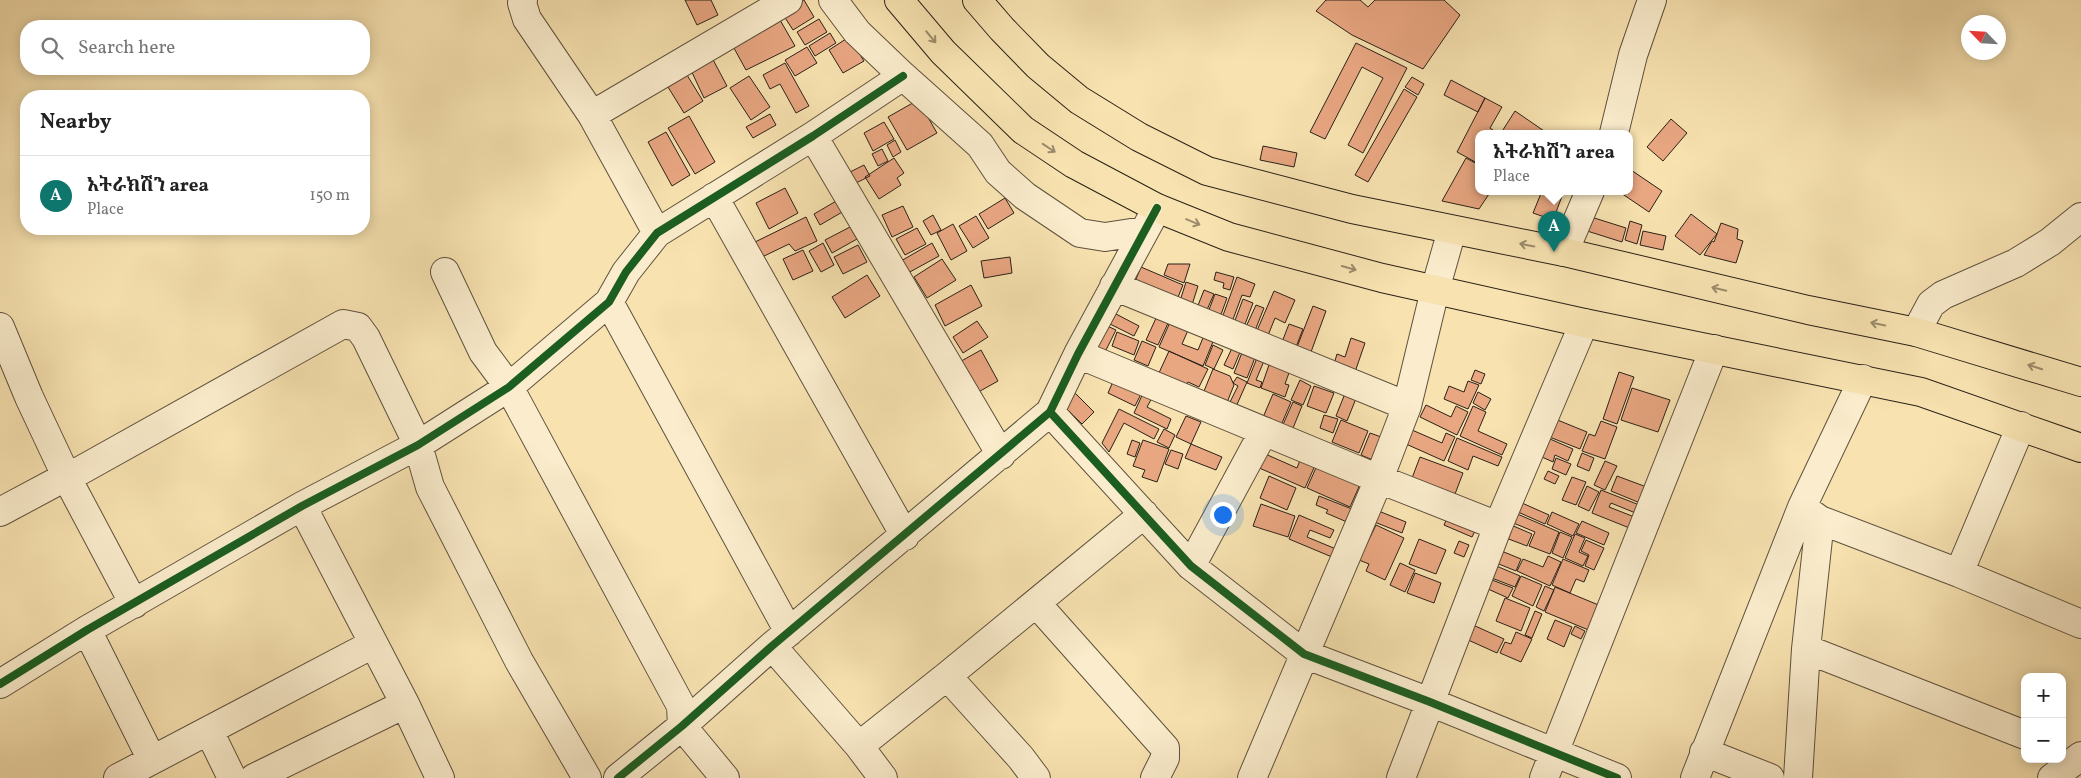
<!DOCTYPE html>
<meta charset="utf-8">
<style>
body{margin:0;font-family:Vollkorn,"Noto Serif Ethiopic",serif;background:#f6f6f6;color:#222}
.controls{position:absolute;right:15px;bottom:15px;display:grid;overflow:hidden;border-radius:10px;box-shadow:0 2px 12px #0003}
.controls button{width:45px;height:45px;display:grid;place-items:center;padding:0;border:0;border-bottom:1px solid #e0e0e0;background:#fff;color:#222;font:25px sans-serif}
.compass{position:absolute;left:1961px;top:15px;width:45px;height:45px;border-radius:50%;background:#fff;box-shadow:0 2px 12px #0003;rotate:295deg}
.you{position:absolute;left:1222px;top:514px;width:18px;height:18px;margin:-12px;border:4px solid #fff;border-radius:50%;background:#1a73e8;box-shadow:0 0 0 8px #1a73e833}
.badge{display:grid;place-items:center;width:32px;height:32px;border-radius:50%;background:#0f766e;color:#fff;font-size:16px;font-weight:700}
.pin{position:absolute;translate:-50% -41px;filter:drop-shadow(0 1px 2px #0008)}
.pin::after{content:'';position:absolute;top:26px;width:18px;height:15px;background:inherit;clip-path:polygon(0 0,100% 0,50% 100%)}
.popup{position:absolute;left:1475px;top:130px;width:158px;height:65px;box-sizing:border-box;display:grid;place-content:center;border-radius:10px;background:#fff;filter:drop-shadow(0 1px 4px #0005);font-size:16px;white-space:nowrap;color:#767676}
.popup b{font-size:19px;color:#222}
.popup::after{content:'';position:absolute;left:50%;top:100%;margin-left:-10px;border:10px solid transparent;border-top-color:#fff}
.list{margin:0;padding:0;list-style:none}
h2{display:flex;justify-content:space-between;align-items:center;height:65px;margin:0;padding:0 20px;font-size:21px}
h2 small{font-size:16px;font-weight:400;color:#767676}
.list li{display:grid;grid-template-columns:32px 1fr auto;gap:15px;align-items:center;box-sizing:border-box;height:80px;padding:0 20px;border-top:1px solid #e0e0e0}
.list b{display:block;font-size:19px;white-space:nowrap}
.list p{margin:0;font-size:16px;white-space:nowrap;color:#767676}
.list em{font-size:16px;font-style:normal;color:#767676}
.icon{flex:none;width:28px;height:28px;fill:none;stroke:currentColor;stroke-width:2;stroke-linecap:round;stroke-linejoin:round}
.map{position:relative;flex:none;width:2081px;height:778px;overflow:hidden}
.search{position:absolute;background:#fff;box-shadow:0 2px 12px #0003;left:20px;top:20px;width:350px;height:55px;display:flex;align-items:center;gap:12px;box-sizing:border-box;padding:0 18px;border-radius:20px;color:#767676;font-size:19px}
.panel{position:absolute;background:#fff;box-shadow:0 2px 12px #0003;left:20px;top:90px;width:350px;height:145px;border-radius:20px}
.map>svg:first-child{display:block}
.building{fill:#e8a681;stroke:#2b2118}
.lines{fill:none;stroke-linecap:round;stroke-linejoin:round}
.minor-casing{stroke:#5e513e;stroke-width:30}
.major-casing{stroke:#2b2118;stroke-width:30}
.minor{stroke:#faeccc;stroke-width:28}
.major{stroke:#f7e2b0;stroke-width:28}
.cycleway-casing{stroke:#faeccc;stroke-width:11}
.cycleway{stroke:#1b5e20;stroke-width:8}
.oneway{stroke:#9b8b6c}
</style>
<div class="map">
<svg width="2081" height="778" viewBox="0 0 2081 778">
<rect width="100%" height="100%" fill="#f7e2b0"/>
<filter id="stains"><feTurbulence type="fractalNoise" baseFrequency=".004" numOctaves="4"/><feColorMatrix values="0 0 0 0 .2 0 0 0 0 .09 0 0 0 0 .02 0 0 0 .5 -.17"/></filter>
<radialGradient id="worn" r=".72"><stop offset=".6" stop-color="#630" stop-opacity="0"/><stop offset="1" stop-color="#630" stop-opacity=".3"/></radialGradient>
<!-- building -->
<path class="building" d="M685,0H711L718,15L697,25Z
M792,0H804L814,17L793,30L780,10Z
M1326,0H1360L1368,7L1375,0H1444L1460,15L1423,69L1352,35L1316,11Z
M776,13L795,46L746,70L729,39Z
M819,19L827,32L805,45L797,32Z
M830,33L836,43L815,56L809,46Z
M849,37L864,61L843,73L829,50Z
M1356,43L1407,68L1363,153L1348,145L1383,78L1362,67L1325,139L1310,132Z
M807,47L817,63L795,76L785,60Z
M710,54L727,86L704,98L689,66Z
M785,63L809,106L796,113L780,84L770,89L763,75Z
M687,75L703,101L684,113L668,87Z
M749,76L770,107L751,120L730,88Z
M1412,77L1424,84L1418,95L1405,87Z
M1451,80L1485,98L1478,112L1444,95Z
M1404,89L1417,97L1368,182L1355,175Z
M1485,98L1502,107L1490,128L1497,133H1479V164L1457,152Z
M918,100L937,133L907,150L888,117Z
M1515,111L1547,133H1501Z
M770,114L776,125L753,138L746,127Z
M689,116L715,162L695,174L668,128Z
M1671,119L1687,133L1663,161L1647,147Z
M884,122L894,139L873,151L864,133Z
M666,132L690,175L672,186L648,142Z
M895,140L901,152L893,157L887,145Z
M1263,146L1297,153L1294,167L1260,160Z
M882,149L888,161L878,166L872,154Z
M894,158L904,173L897,178L901,185L879,199L865,177Z
M1466,158L1479,165V191H1491L1479,209L1442,201Z
M864,165L870,176L856,183L850,172Z
M1631,170L1662,191L1649,212L1618,191H1629V174Z
M785,188L798,213L769,229L756,203Z
M1542,191H1564L1553,220L1533,213Z
M1005,198L1014,213L988,229L979,214Z
M838,200L844,211L820,225L814,214Z
M903,206L913,227L892,237L882,215Z
M1691,214L1717,234L1700,255L1675,236Z
M933,215L941,230L931,235L923,221Z
M976,216L989,238L973,248L959,226Z
M1588,216L1626,228L1622,242L1584,230Z
M806,217L817,241L795,251L789,244L760,258L753,243Z
M1630,221L1642,225L1637,244L1625,240Z
M1721,223L1738,229L1737,239L1743,241L1736,263L1704,255L1712,241L1714,242Z
M953,224L967,251L951,260L937,233Z
M850,227L857,239L832,253L825,240Z
M917,228L926,244L905,255L896,239Z
M1643,231L1666,236L1663,250L1640,245Z
M823,243L834,265L821,272L809,251Z
M932,243L939,256L908,273L901,261Z
M858,245L867,262L843,274L834,257Z
M803,250L813,271L793,280L783,259Z
M1010,257L1012,273L984,278L981,261Z
M942,259L956,280L927,298L914,277Z
M1168,264H1190L1184,283L1164,275Z
M1141,267L1183,285L1176,302L1134,284Z
M1216,272L1234,277L1230,290L1223,288L1224,283L1214,280Z
M867,275L880,296L845,318L832,297Z
M1237,277L1255,284L1250,297L1242,295L1232,322L1222,318Z
M1186,282L1198,286L1191,308L1179,304Z
M971,285L982,306L945,326L935,305Z
M1204,290L1214,294L1206,312L1197,308Z
M1274,291L1295,300L1285,323L1275,318L1267,338L1256,333Z
M1215,294L1227,298L1219,320L1207,315Z
M1243,299L1253,303L1244,327L1234,323Z
M1256,305L1264,308L1254,333L1245,329Z
M1313,306L1326,311L1311,352L1297,347Z
M1116,314L1139,326L1134,336L1110,324Z
M1157,316L1169,321L1158,345L1146,340Z
M1171,320L1189,328L1182,344L1198,350L1205,333L1215,337L1203,366L1159,347Z
M977,321L988,337L963,353L953,337Z
M1289,324L1303,329L1296,347L1282,342Z
M1105,325L1116,330L1104,354L1093,348Z
M1117,332L1139,341L1134,355L1112,346Z
M1351,338L1365,343L1355,372L1334,364L1337,354L1345,357Z
M1142,341L1156,347L1148,366L1134,360Z
M1213,345L1223,350L1214,369L1205,365Z
M1233,346L1241,350L1233,369L1224,365Z
M981,350L998,381L973,395L956,364Z
M1243,350L1256,355L1247,378L1234,373Z
M1169,351L1208,369L1199,387L1188,382L1185,387L1158,375Z
M1257,358L1264,361L1256,380L1262,382L1260,388L1247,383Z
M1270,362L1290,370L1285,384L1289,385L1285,397L1261,388Z
M1213,369L1230,376L1234,385L1226,405L1202,396Z
M1475,370L1485,374L1481,384L1471,380Z
M1619,372L1634,377L1617,424L1603,419Z
M1115,377L1143,390L1135,406L1108,393Z
M1237,377L1247,382L1235,409L1228,406L1238,386L1233,383Z
M1300,380L1311,386L1303,405L1291,400Z
M1468,381L1479,385L1468,409L1444,399L1449,386L1464,392Z
M1314,386L1334,393L1326,413L1307,406Z
M1632,388L1670,400L1658,432L1621,420Z
M1144,391L1153,396L1147,407L1171,419L1167,429L1134,413Z
M1346,391L1357,396L1347,421L1336,416Z
M1074,392L1094,412L1082,424L1062,404Z
M1478,392L1491,399L1485,410L1473,403Z
M1273,394L1291,402L1279,430L1261,422Z
M1293,402L1302,406L1291,433L1281,429Z
M1426,405L1451,417L1456,406L1468,412L1457,435L1420,417Z
M1473,406L1486,412L1478,431L1507,444L1502,455L1460,436Z
M1119,409L1159,429L1154,439L1124,423L1109,452L1102,443Z
M1324,415L1338,419L1333,433L1320,428Z
M1186,416L1201,422L1191,444L1176,437Z
M1555,419L1587,432L1580,449L1547,436Z
M1341,420L1368,431L1359,453L1332,442Z
M1601,421L1617,427L1605,459L1582,451L1589,434L1595,436Z
M1164,429L1175,435L1169,448L1157,442Z
M1412,430L1442,443L1446,433L1455,437L1444,461L1406,444Z
M1370,433L1384,438L1375,461L1361,455Z
M1457,438L1502,457L1498,466L1473,456L1468,470L1448,461Z
M1550,439L1573,449L1568,461L1555,455L1553,462L1542,457Z
M1132,440L1140,443L1135,457L1127,454Z
M1143,440L1169,449L1157,482L1142,477L1145,470L1133,466Z
M1191,444L1222,457L1216,470L1185,458Z
M1171,450L1183,454L1178,469L1165,464Z
M1263,453L1297,468L1302,455L1317,461L1305,488L1257,467Z
M1582,453L1594,458L1589,471L1577,466Z
M1420,457L1463,473L1452,502L1409,486Z
M1556,458L1571,464L1566,475L1552,469Z
M1319,461L1362,480L1350,507L1307,488Z
M1605,461L1617,466L1605,490L1594,485Z
M1548,471L1559,476L1555,484L1544,479Z
M1269,476L1296,488L1287,510L1260,498Z
M1617,476L1652,489L1645,505L1611,491Z
M1572,477L1586,482L1576,505L1562,500Z
M1587,486L1599,492L1589,511L1578,506Z
M1601,490L1642,506L1638,514L1611,503L1609,507L1637,518L1632,529L1592,513Z
M1319,496L1352,509L1347,522L1326,513L1328,510L1316,505Z
M1522,503L1549,515L1545,524L1518,512Z
M1261,504L1295,516L1288,537L1253,526Z
M1376,510L1406,522L1402,533L1372,521Z
M1552,512L1579,524L1573,536L1547,524Z
M1515,513L1559,532L1550,554L1529,546L1535,532L1511,522Z
M1299,515L1334,530L1330,538L1310,530L1307,537L1336,549L1332,557L1289,539Z
M1448,516L1476,529L1472,537L1444,525Z
M1582,521L1609,533L1604,545L1576,533Z
M1376,525L1404,538L1385,580L1366,571L1369,564L1359,560Z
M1511,525L1532,534L1527,546L1506,538Z
M1560,532L1572,537L1563,558L1552,553Z
M1575,534L1585,538L1579,552L1588,556L1583,566L1565,558Z
M1419,539L1446,550L1436,574L1409,564Z
M1586,540L1604,548L1594,570L1585,566L1589,555L1581,551Z
M1459,541L1469,545L1464,557L1454,553Z
M1499,550L1521,559L1516,571L1494,562Z
M1548,556L1561,562L1550,586L1517,571L1523,559L1543,567Z
M1563,559L1589,570L1584,582L1576,579L1570,593L1552,585Z
M1400,563L1415,570L1405,592L1390,585Z
M1494,565L1520,576L1515,587L1489,577Z
M1415,573L1441,583L1434,603L1407,593Z
M1521,576L1542,585L1533,606L1512,596Z
M1492,580L1513,588L1508,598L1488,589Z
M1545,586L1554,590L1544,611L1536,607Z
M1555,587L1601,606L1591,631L1545,612Z
M1505,598L1530,608L1521,631L1496,621Z
M1535,611L1542,614L1532,638L1525,635Z
M1555,620L1572,627L1564,647L1547,639Z
M1473,625L1504,639L1497,653L1466,639Z
M1575,626L1585,631L1581,639L1571,634Z
M1516,632L1532,639L1521,662L1500,653L1505,642L1511,644Z"/>
<g class="lines">
<defs>
<path id="minor" d="M523,0L522,3L527,19L592,115L657,233
M833,0L857,32L903,76L980,145L998,172L1025,196L1080,233L1105,237L1144,231
M592,115L788,0
M1614,133L1633,55L1652,0
M813,136L1001,455
M714,197L905,536
M1564,252L1590,191
M445,272L483,352L509,387L681,706L682,726L725,778
M1114,286L1407,406
M609,302L789,632
M0,327L29,397L67,478L134,604
M1916,332L1931,304L1943,295L2016,263L2050,242L2081,217
M1078,354L1379,479L1498,526
M1050,412L1191,566L1304,654L1430,702L1617,778
M302,506L405,704L440,778
M1802,507L1820,520L1959,573L2081,624
M0,512L56,482L67,478L343,324L358,327L366,338L418,445L430,487L519,661L587,778
M1191,566L1264,431
M1959,573L2021,426
M1036,603L1165,748V758L1155,778
M87,630L152,760
M772,646L859,746L883,778
M1806,649L2025,735
M947,676L1021,758L1036,778
M0,684L87,630L302,506L418,445L509,387L609,302L626,272L657,233L813,136L903,76
M209,731L232,778
M859,746L947,676L1144,514
M1704,752L1770,778
M118,778L373,644
M254,778L405,704
M618,778L682,726L772,646L1050,412L1078,354L1157,208
M1252,778L1379,479L1407,406L1435,290L1452,230
M1401,778L1498,526L1584,323
M1544,778L1714,349
M1695,778L1802,507L1863,379
M1798,778L1806,649L1820,520
M2052,778L2081,756"/>
<path id="major" d="M899,0L943,52L1023,130L1074,164L1157,208L1229,237L1382,278L1584,323L1921,392L2081,448
M977,0L1002,29L1038,66L1079,100L1139,137L1207,171L1352,209L1564,252L1808,310L1916,332L2081,382"/>
</defs>
<!-- minor casing -->
<use href="#minor" class="minor-casing"/>
<!-- major casing -->
<use href="#major" class="major-casing"/>
<!-- minor -->
<use href="#minor" class="minor"/>
<!-- major -->
<use href="#major" class="major"/>
<defs>
<path id="cycleway" d="M1050,412L1191,566L1304,654L1430,702L1617,778
M0,684L87,630L302,506L418,445L509,387L609,302L626,272L657,233L813,136L903,76
M618,778L682,726L772,646L1050,412L1078,354L1157,208"/>
</defs>
<!-- cycleway casing -->
<use href="#cycleway" class="cycleway-casing"/>
<!-- cycleway -->
<use href="#cycleway" class="cycleway"/>
</g>
<!-- one-way arrows -->
<defs><path id="oneway-shaft" d="M-6 0H5M1.5-3L5.5 0L1.5 3" fill="none" stroke-width="1.6" stroke-linecap="round" stroke-linejoin="round" transform="scale(1.25)"/></defs>
<g class="oneway">
<use href="#oneway-shaft" transform="translate(931 37) rotate(50)"/>
<use href="#oneway-shaft" transform="translate(1049 148) rotate(34)"/>
<use href="#oneway-shaft" transform="translate(1193 222) rotate(22)"/>
<use href="#oneway-shaft" transform="translate(1527 245) rotate(-169)"/>
<use href="#oneway-shaft" transform="translate(1349 268) rotate(16)"/>
<use href="#oneway-shaft" transform="translate(1719 289) rotate(-167)"/>
<use href="#oneway-shaft" transform="translate(1878 324) rotate(-169)"/>
<use href="#oneway-shaft" transform="translate(2035 367) rotate(-162)"/>
</g>
<rect width="100%" height="100%" filter="url(#stains)"/>
<rect width="100%" height="100%" fill="url(#worn)"/>
</svg>
<div class="controls">
<button>+</button>
<button>−</button>
</div>
<svg class="compass" viewBox="-18 -18 36 36"><path d="M0-13l5 13h-10z" fill="#e53935"/><path d="M0 13l5-13h-10z" fill="#767676"/></svg>
<div class="you"></div>
<div class="pin badge" style="left:1554px;top:252px">A</div>
<div class="popup"><b>አትራክሽን area</b>Place</div>
<div class="search"><svg class="icon" aria-label="search" viewBox="0 0 24 24"><circle cx="10" cy="10" r="6"/><path d="M15 15l6 6"/></svg>Search here</div>
<section class="panel">
<h2>Nearby<small></small></h2>
<ul class="list">
<li><span class="badge">A</span><div><b>አትራክሽን area</b><p>Place</p></div><em>150 m</em></li>
</ul>
</section>
</div>
